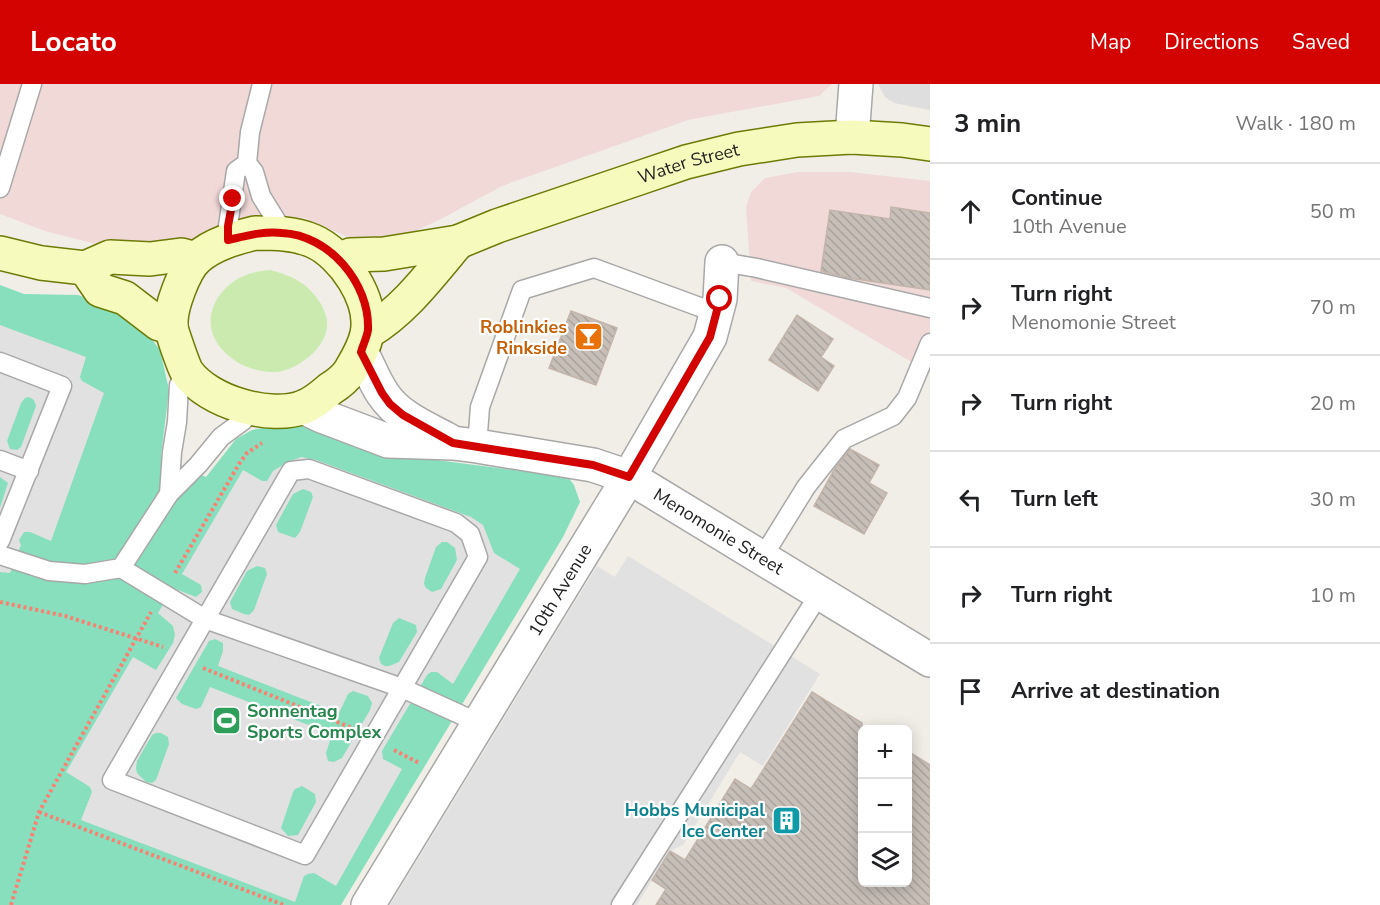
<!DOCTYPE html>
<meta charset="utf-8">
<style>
body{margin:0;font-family:"Nunito Sans",sans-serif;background:#f2f2f2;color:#202124}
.controls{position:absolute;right:18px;bottom:18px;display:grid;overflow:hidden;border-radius:9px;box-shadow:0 3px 15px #0003}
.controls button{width:54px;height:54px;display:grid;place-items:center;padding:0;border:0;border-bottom:2px solid #e0e0e0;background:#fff;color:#202124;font:30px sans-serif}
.stop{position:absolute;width:18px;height:18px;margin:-14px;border:4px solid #d20300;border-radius:50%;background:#fff}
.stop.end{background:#d20300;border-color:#fff;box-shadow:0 2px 6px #0008}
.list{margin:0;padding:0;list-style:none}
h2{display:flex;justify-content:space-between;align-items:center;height:78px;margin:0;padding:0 24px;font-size:26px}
h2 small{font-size:20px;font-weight:400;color:#757577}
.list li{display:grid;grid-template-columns:39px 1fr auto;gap:18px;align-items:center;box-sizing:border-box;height:96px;padding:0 24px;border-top:2px solid #e0e0e0}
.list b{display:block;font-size:22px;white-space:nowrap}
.list p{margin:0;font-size:20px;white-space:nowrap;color:#757577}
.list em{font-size:20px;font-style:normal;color:#757577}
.icon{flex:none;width:33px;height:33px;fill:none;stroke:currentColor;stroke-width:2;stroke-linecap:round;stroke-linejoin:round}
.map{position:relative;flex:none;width:930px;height:821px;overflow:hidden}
header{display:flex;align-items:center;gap:36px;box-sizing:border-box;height:84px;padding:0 30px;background:#d20300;color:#fff}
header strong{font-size:28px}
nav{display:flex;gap:33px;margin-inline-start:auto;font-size:21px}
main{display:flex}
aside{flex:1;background:#fff}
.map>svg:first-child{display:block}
.residential{fill:#dfdede}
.commercial{fill:#f1d9d8}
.grass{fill:#cbeaaf}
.pitch{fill:#87dfbe}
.parking{fill:#e1e1e1;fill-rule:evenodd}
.building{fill:url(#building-back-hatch);stroke:#c3b5aa;stroke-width:1.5}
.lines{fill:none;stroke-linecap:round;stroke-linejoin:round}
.service-casing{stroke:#a8a8a8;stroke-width:21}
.minor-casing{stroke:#a8a8a8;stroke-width:36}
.secondary-casing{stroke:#6d7b05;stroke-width:36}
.path{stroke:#fa8171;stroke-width:4;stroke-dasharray:3 3;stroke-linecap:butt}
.service{stroke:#fff;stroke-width:18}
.minor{stroke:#fff;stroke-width:33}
.secondary{stroke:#f6fabd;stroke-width:33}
.route{stroke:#d20300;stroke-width:8}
.labels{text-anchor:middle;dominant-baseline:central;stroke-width:4.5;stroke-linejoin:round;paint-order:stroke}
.street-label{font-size:18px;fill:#212121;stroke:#fff}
.food-label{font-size:18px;font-weight:bold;fill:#c56008;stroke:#fff;text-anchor:end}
.leisure-label{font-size:18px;font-weight:bold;fill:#27864d;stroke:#fff;text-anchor:start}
.culture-label{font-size:18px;font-weight:bold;fill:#0d838f;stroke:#fff;text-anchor:end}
</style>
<header>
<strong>Locato</strong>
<nav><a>Map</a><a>Directions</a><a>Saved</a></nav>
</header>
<main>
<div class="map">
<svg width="930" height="821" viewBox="0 0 930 821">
<defs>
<pattern id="building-back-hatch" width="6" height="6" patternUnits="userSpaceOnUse" patternTransform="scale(1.5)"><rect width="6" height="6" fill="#c6beb7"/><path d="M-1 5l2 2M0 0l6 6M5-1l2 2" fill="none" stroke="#aaa39d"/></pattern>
</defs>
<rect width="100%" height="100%" fill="#f1eee8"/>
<!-- residential -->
<path class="residential" d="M878,0H930V26L894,19L885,13Z"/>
<!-- commercial -->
<path class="commercial" d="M0,0H832L819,12L688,36L502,102L441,135L400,154L357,157L305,134L257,136L208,154L176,160L112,164L45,147L0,130Z
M798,88H850L930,97V289L786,204L751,197L746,123L751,108L765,94Z"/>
<!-- grass -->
<path class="grass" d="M270,186C293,192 308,199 321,220C324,226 328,235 327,242C326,264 298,286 276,288C263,288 248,285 237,278C230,273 222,267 217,259C199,230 222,197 252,189C258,187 264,187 270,186Z"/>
<!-- pitch -->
<path class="pitch" d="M0,201L24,210L78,211L119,226L141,241L160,266L169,306L161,372L206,393L236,355L252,346L294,338L339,350L405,372L568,393L574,401L580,418L563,453L341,821H0Z"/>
<!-- parking -->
<path class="parking" d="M0,241L86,273L80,293L82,297L104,309L51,457L30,448H24L19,456L21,461L10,489L0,488V424L8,399L0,393ZM29,313L34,316L36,322L21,363L17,366L10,365L7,357L21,319L25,314Z
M301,373L316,376L471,433L483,441L494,469L520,485L453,600L437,588H431L427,591L382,667L383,675L402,685L336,802L314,789L308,790L304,792L295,818L81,736L92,708L90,703L66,688L133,573L156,586L173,559L175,551L173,542L158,529L173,504L196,513L202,508L201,501L182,490L243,386L262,397H267L273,387L286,379ZM303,405L311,408L313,413L300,448L295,454L278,448L276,441L293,410ZM442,458H447L455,464L457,476L441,505L432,508L426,504L424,500L425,494L436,463ZM257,482L265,484L267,490L254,526L249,531L244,530L232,525L230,518L247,487ZM399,534L416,541L417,548L399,578L389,582H385L381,580L379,574L393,539ZM215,555L223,559V567L218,582L339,629L348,610L353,607L368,612L372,619L370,626L342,674L334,678L328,677L326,669L332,650L210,603L201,623L196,625L182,620L176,614L209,557ZM156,649H161L168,653L169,660L156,696L152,699L146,698L137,689L136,684L137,677L152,651ZM302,702L315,710L316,718L298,751L288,752L281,744L293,708L295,705Z
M628,472L820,590L763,682L740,668L683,761L670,767L637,821H390L597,482L615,493Z"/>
<!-- building -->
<path class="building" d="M891,123L930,129V206L849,194L821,187L830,126L890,135Z
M571,227L617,244L596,301L549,284Z
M797,231L833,255L821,273L834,282L818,307L769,276Z
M850,365L879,381L869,399L887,409L864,450L814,422L834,386Z
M812,608L862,639V798H908V667L930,681V821H656L666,805L652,796L670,767L685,776L735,695L751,705Z"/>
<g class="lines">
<defs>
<path id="service" d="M247,79L250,48L262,0
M0,104L32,0
M228,156V142L236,87L247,79L254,88L261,112L284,149
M722,178L757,184L930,224
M0,278L62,302L0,457
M477,362L480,323L522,206L594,184L716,229
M0,376L29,387
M309,385L456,439L470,450L478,473L305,771L112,696L291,387Z
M169,410L172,368L177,338L179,301L187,288
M0,471L49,487L85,490L121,484L169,410L198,381L221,353L244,336L248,325
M762,474L806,403L844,355L893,332L907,314L930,259
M121,484L205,535L402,604L479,639
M621,821L820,509"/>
<g id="minor">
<path d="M852,53L856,0"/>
<path d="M361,268C369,282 374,297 383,310C398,333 426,344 448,356"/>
<path id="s1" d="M303,323L322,332L388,357L453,359L477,362L593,381L629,393L930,576"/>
<path id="s2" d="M368,821L629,393L710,253L720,215L722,178"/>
</g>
<g id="secondary">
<path d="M255,149C275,149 294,149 313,157C343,170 374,216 367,250C364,264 357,275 350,287C345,295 338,300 330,305C322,312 313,319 304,323C270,336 208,318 187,288C184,283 171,247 171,241C170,224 184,186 197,174C213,160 235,154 255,149Z"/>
<path d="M0,169L41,179L85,184L110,173L150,175L181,171L196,175"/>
<path id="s3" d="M340,176L350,171L384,170L458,158L497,142L636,95L686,78L739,65L797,56L852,53L902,56L930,60"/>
<path d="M85,184L100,206L125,214L159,240L171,242"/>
<path d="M368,248C404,227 431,190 458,158"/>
</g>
</defs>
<!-- service casing -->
<use href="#service" class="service-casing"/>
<!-- minor casing -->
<use href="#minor" class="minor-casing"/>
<!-- secondary casing -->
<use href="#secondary" class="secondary-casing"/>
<!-- path -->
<path class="path" d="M175,489L239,380L247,369L262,359
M0,518L65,532L163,563
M203,584L352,644
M394,666L419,679
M39,728L284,821
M11,821L39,728L151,528"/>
<!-- service -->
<use href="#service" class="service"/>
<!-- minor -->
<use href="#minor" class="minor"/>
<!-- secondary -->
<use href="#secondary" class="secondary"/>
</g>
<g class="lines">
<!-- route -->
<path class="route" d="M233,115L228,142V156C246,152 263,147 282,149C329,151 370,199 368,246C367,253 363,261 361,268L382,309L390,320L403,331L453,359L593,381L629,393L710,253L720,215"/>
</g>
<!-- icons -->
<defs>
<symbol id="bar-square" viewBox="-11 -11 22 22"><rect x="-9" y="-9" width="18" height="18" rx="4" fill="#e8710a" stroke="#fff"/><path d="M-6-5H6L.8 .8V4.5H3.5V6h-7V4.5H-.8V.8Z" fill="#fff"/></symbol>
<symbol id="stadium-square" viewBox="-11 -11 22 22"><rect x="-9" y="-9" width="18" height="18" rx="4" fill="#2e9e5b" stroke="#fff"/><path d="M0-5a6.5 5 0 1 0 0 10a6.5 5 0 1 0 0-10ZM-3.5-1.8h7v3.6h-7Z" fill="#fff"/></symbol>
<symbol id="building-square" viewBox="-11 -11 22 22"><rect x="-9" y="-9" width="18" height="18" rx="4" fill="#0f9aa8" stroke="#fff"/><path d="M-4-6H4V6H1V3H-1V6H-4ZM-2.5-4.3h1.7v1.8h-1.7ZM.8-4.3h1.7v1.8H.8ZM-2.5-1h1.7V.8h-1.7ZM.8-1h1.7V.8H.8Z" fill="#fff"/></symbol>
</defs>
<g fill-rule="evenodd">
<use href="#bar-square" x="572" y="236" width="33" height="33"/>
<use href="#stadium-square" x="210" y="620" width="33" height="33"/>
<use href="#building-square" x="770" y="720" width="33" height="33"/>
</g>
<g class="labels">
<!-- street labels -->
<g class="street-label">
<text stroke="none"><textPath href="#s3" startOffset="364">Water Street</textPath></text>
<text stroke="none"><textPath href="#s1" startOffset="441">Menomonie Street</textPath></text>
<text stroke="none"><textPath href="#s2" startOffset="369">10th Avenue</textPath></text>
</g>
<!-- food labels -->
<g class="food-label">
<text x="567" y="243">Roblinkies<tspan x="567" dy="21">Rinkside</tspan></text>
</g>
<!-- leisure labels -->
<g class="leisure-label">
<text x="247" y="627">Sonnentag<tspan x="247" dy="21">Sports Complex</tspan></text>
</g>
<!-- culture labels -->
<g class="culture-label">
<text x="765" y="726">Hobbs Municipal<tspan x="765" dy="21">Ice Center</tspan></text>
</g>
</g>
</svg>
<div class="controls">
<button>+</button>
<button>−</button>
<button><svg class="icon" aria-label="layers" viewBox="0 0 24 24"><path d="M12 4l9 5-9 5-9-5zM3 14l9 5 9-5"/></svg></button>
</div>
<div class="stop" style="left:720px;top:215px"></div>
<div class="stop end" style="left:233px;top:115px"></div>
</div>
<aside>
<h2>3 min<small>Walk · 180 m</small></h2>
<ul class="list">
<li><svg class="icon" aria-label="ahead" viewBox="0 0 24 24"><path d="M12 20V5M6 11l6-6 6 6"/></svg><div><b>Continue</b><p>10th Avenue</p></div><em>50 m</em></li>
<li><svg class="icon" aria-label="right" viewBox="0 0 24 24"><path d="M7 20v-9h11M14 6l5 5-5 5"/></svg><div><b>Turn right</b><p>Menomonie Street</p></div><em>70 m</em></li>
<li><svg class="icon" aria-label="right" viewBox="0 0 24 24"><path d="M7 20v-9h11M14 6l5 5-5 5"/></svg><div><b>Turn right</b></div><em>20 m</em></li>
<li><svg class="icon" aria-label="left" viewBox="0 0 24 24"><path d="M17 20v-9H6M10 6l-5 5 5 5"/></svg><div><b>Turn left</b></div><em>30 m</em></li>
<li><svg class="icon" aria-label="right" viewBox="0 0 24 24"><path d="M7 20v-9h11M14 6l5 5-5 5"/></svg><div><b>Turn right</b></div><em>10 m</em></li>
<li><svg class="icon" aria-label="arrive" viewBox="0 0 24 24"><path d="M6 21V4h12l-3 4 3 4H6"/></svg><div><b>Arrive at destination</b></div></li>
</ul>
</aside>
</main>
